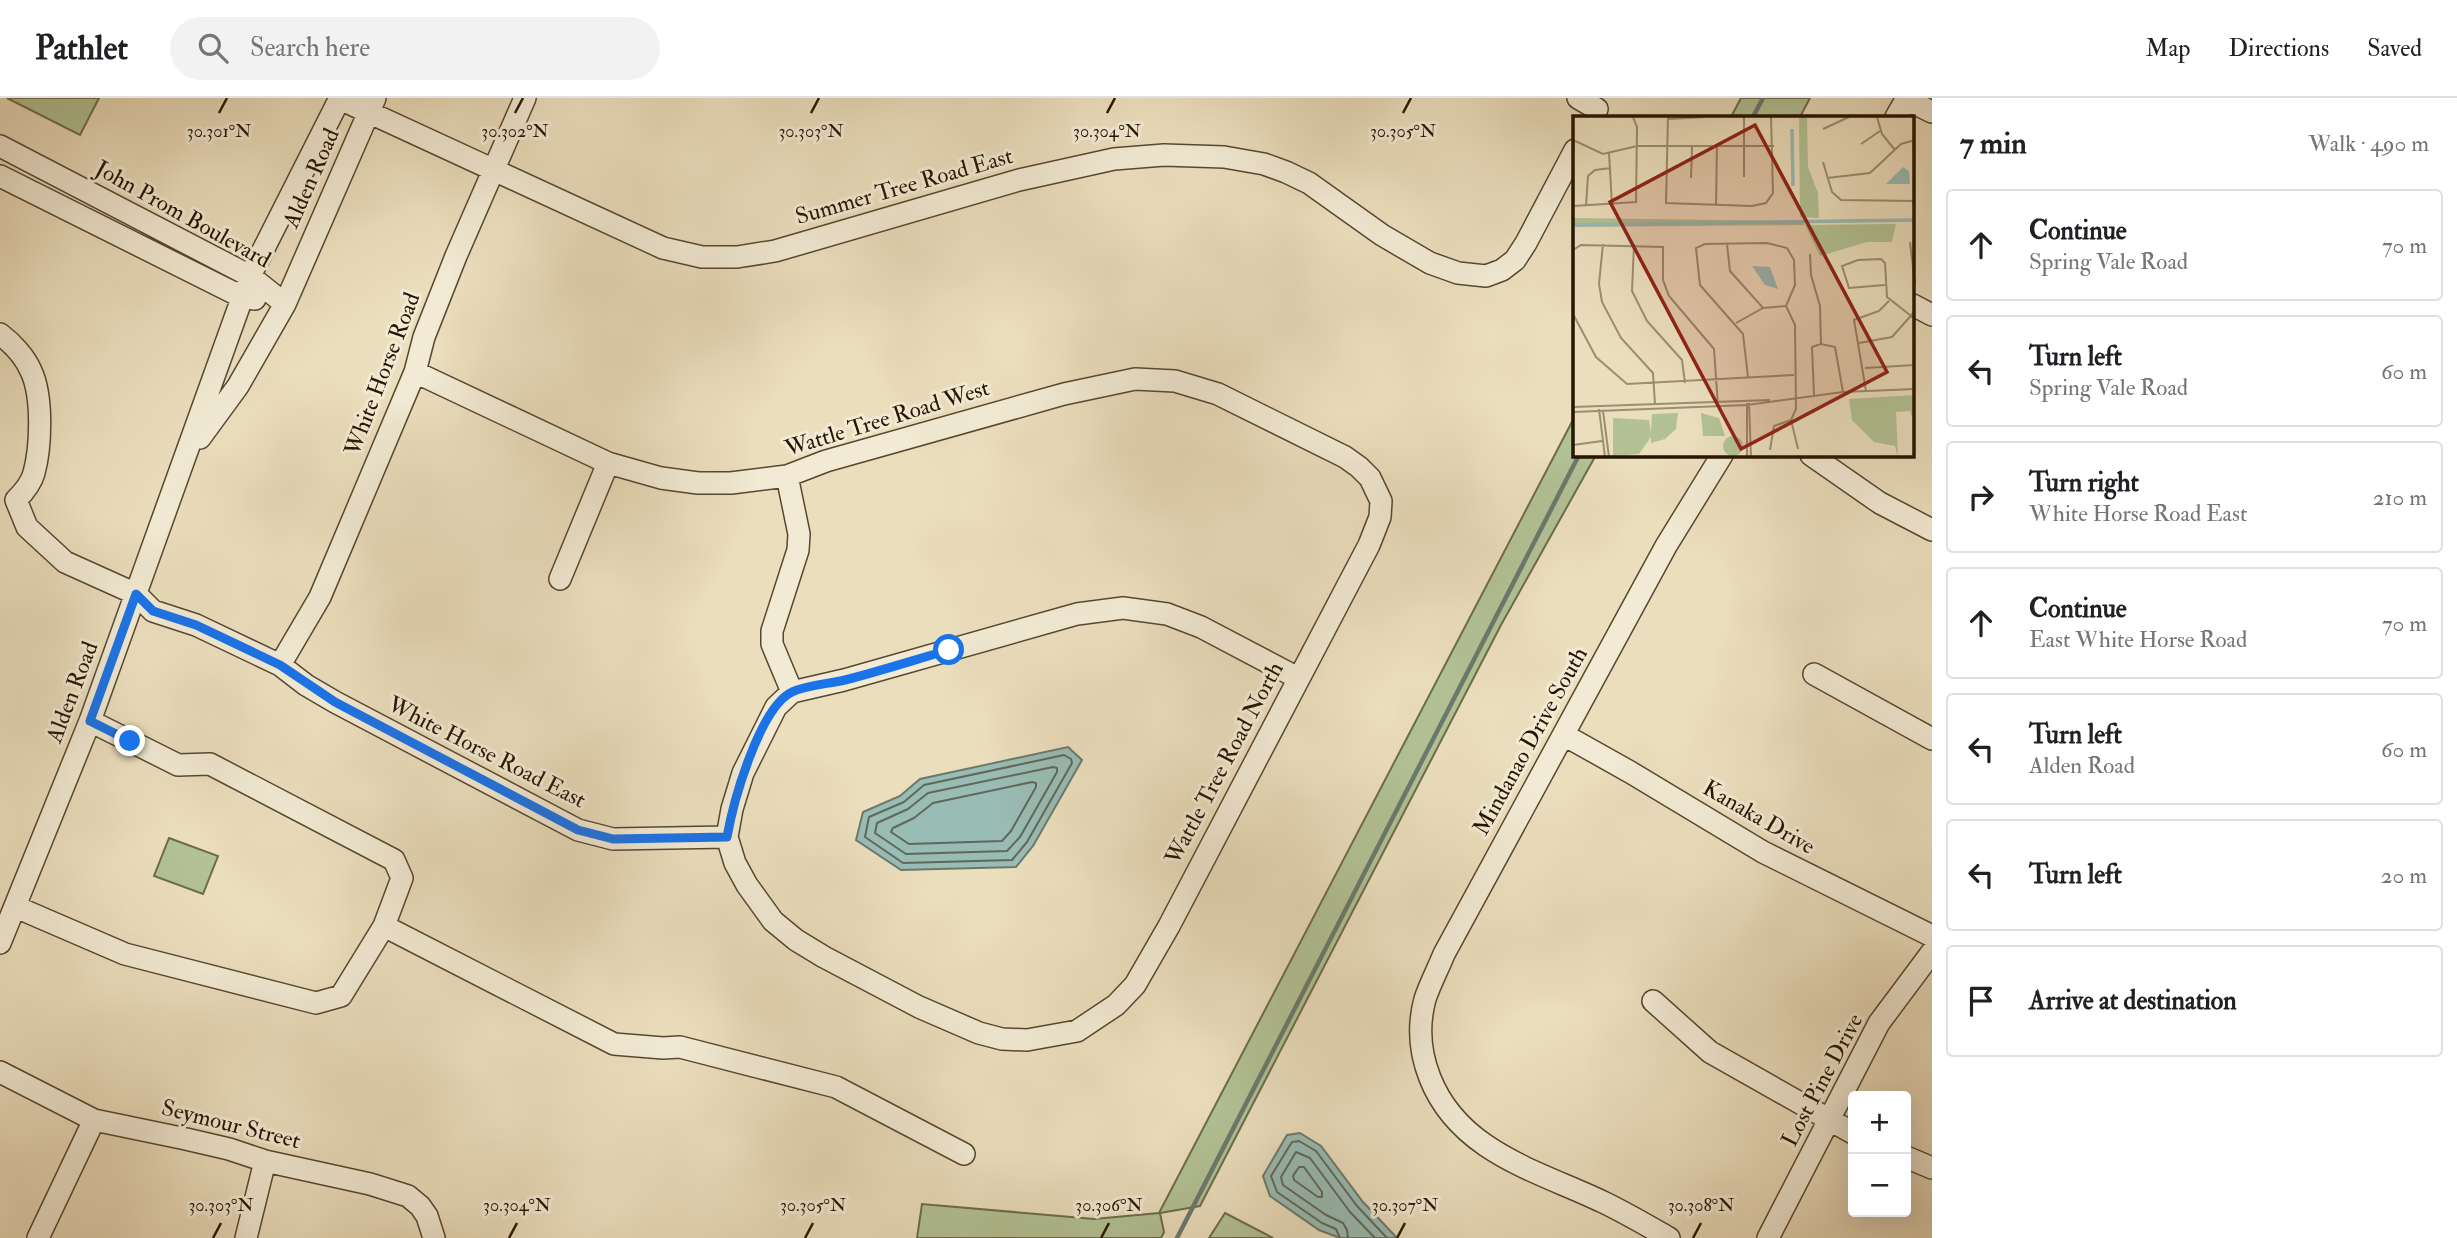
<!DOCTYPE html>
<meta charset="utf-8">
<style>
body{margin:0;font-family:"IM FELL Double Pica",serif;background:#f2f2f2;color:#202124}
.controls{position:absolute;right:21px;bottom:21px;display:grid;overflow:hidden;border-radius:7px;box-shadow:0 7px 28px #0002}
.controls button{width:63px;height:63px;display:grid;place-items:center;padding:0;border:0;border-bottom:2px solid #e0e0e0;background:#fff;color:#202124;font:35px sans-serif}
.stop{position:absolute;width:21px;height:21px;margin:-16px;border:5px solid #1a73e8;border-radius:50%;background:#fff}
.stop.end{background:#1a73e8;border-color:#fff;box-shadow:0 2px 7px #0008}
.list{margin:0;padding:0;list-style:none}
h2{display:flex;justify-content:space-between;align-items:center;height:91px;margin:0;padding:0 28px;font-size:30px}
h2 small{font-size:23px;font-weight:400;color:#757577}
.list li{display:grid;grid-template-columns:46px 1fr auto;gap:21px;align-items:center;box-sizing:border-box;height:112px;margin:0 14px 14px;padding:0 14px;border:2px solid #e0e0e0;border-radius:7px}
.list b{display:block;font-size:26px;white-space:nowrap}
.list p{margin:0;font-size:23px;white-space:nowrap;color:#757577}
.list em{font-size:23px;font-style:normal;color:#757577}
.icon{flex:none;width:38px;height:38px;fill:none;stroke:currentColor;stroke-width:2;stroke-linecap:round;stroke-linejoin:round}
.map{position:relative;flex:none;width:1932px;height:1140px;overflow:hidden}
header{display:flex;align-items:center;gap:42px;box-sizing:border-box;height:98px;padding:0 35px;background:#fff;border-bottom:2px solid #e0e0e0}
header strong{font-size:33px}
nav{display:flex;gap:38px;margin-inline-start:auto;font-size:24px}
.search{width:490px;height:63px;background:#f2f2f2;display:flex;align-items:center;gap:18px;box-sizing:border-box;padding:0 24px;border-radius:38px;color:#757577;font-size:26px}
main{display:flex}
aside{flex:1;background:#fff}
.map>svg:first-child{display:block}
.green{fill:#b2c295;stroke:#6c6c4a;stroke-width:2}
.water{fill:#99bcb5;stroke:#6b796d;stroke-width:2}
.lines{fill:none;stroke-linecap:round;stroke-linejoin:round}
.shore{stroke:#60685a;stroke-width:2}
.stream{stroke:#6b796d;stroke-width:4.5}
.minor-casing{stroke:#57472f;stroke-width:24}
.minor{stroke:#f2ead4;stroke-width:21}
.route{stroke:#1a73e8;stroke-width:9}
.ticks{fill:none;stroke:#261500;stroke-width:2.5}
.labels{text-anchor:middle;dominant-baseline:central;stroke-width:6;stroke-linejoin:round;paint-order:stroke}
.street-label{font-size:23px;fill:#261500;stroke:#f2ead4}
.inset-river{fill:none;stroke:#99bcb5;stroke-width:3.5}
.inset-road{fill:none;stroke:#9c8e71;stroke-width:2}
.view{fill:#8f2418;fill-opacity:0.15;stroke:#8f2418;stroke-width:3.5}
.inset-edge{fill:none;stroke:#261500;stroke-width:3.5}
.ticks-label{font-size:18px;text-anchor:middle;fill:#261500;stroke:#f2ead4;stroke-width:6;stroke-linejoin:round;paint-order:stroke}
</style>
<header>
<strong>Pathlet</strong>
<div class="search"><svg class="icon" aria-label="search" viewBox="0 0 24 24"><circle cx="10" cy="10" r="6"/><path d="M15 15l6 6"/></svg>Search here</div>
<nav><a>Map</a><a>Directions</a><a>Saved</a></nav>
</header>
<main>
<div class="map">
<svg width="1932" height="1140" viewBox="0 0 1932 1140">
<rect width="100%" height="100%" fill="#ebdebd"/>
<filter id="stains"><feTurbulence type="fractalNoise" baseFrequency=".00286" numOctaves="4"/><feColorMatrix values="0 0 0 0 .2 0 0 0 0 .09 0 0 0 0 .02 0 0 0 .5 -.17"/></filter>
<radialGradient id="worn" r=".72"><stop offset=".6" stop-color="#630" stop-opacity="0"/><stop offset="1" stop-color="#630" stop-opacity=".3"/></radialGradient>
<!-- green -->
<path class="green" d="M7,0H99L80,37Z
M1741,0H1810L1800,19H1731Z
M1575,318V357H1596L1501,527L1200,1108L1160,1115L1164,1134L1161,1140H917L922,1106L1094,1121L1159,1115Z
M169,740L218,758L203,796L154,778Z
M1225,1115L1273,1140H1209Z"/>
<!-- water -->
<path class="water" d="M1068,649L1082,662L1033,748L1016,769L901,772L856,742L863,714L900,698L920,681Z
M1300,1035L1321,1048L1363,1104L1397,1140H1340L1319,1132L1270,1098L1263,1078L1287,1037Z"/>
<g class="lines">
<!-- shore -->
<path class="shore" d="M1064,657L1071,661L1072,665L1027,744L1012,762L903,765L865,739L869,719L904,704L924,687Z
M1053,669L1057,670V674L1020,739L1007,753L906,756L875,735L877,725L908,711L928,695Z
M1032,684L1036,685V689L1011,733L1002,743L909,746L891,734L893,730L914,720L933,705Z
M1299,1069H1304L1322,1094V1099H1318L1294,1082L1293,1078Z
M1340,1140L1336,1131L1322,1125L1277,1094L1271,1078L1292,1044L1299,1043L1316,1053L1357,1108L1387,1140
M1348,1140L1347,1132L1343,1125L1326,1117L1283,1087L1281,1079L1296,1054L1310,1060L1350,1114L1375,1140"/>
<!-- stream -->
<path class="stream" d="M1753,19L1763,0
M1177,1140L1579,357"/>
<defs>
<path id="minor" d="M1578,0L1597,11
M340,1L663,150L702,159H737L775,153L1019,82L1114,61L1164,57L1224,59L1264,66L1286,74L1309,85L1382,137L1430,165L1458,175L1486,178L1502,172L1515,162L1526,145L1575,52
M1906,1L1932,14
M1896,19L1907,0
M0,48L250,178L285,206
M0,78L242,199L255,201
M1913,207L1932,217
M0,236C12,245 25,259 31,273C43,298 41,349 34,375C31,386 24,394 16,402
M415,274L608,365L661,380L698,385H731L787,378L826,363L1064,296L1135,281L1175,283L1218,296L1345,359L1359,369L1370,380L1381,403L1380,419L1369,447L1169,828L1135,887L1116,907L1077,933L1027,942L1002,941L979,935L919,909L824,859L796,842L773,823L747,787L735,765L727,739L732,711L743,675L776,609L792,594L844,582L1077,516L1123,510L1167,516L1201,529L1298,580
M200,340L238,288L285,206L375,0
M1811,357L1880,405L1932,432
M787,378L799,436L798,452L772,533V546L792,594
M16,402L27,429L65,464L136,496L153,513L196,527L280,567L306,587L335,604L578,732L613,741L727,739
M560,481L608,365
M280,567L320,499L415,274L424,239L456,158L525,0
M1814,576L1932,641
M1564,637L1630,674L1763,754L1932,838
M16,809L125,856L316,905L341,898L384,828L402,780L394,762L210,666L178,667L90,623
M384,828L614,946L663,950L680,949L836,989L964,1056
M0,845L90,623L250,178L340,0
M1653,903L1710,954L1853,1035
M0,974L94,1022L186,1041L229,1051L265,1063L370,1086L408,1098L420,1108L427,1118L434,1140
M1906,1059L1932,1070
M38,1140L94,1022
M246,1140L265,1063
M1669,1140C1648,1128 1626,1115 1603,1104C1538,1073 1459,1054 1430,980C1420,955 1418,927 1425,901C1430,886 1438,871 1444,856L1666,448L1722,357
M1768,1140L1879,925L1932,854"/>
</defs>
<!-- minor casing -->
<use href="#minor" class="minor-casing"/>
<!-- minor -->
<use href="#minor" class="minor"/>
</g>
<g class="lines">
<!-- route -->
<path class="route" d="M130,643L90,623L136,496L153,513L196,527L280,567L335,604L578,732L613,741L727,739C733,705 759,610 792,594C807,587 828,586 845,582C880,573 914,562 949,552"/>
</g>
<!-- ticks -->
<path class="ticks" d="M219,15L227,0M515,15L523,0M811,15L819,0M1107,15L1115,0M1403,15L1411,0M213,1140L221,1125M509,1140L517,1125M805,1140L813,1125M1101,1140L1109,1125M1397,1140L1405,1125M1693,1140L1701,1125"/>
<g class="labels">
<!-- street labels -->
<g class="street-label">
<text transform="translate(311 80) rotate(-66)">Alden Road</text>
<text transform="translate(904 88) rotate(-16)">Summer Tree Road East</text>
<text transform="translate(183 116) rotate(29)">John Prom Boulevard</text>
<text transform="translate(382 276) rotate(-69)">White Horse Road</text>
<text transform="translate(887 320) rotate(-17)">Wattle Tree Road West</text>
<text transform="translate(72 594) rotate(-69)">Alden Road</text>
<text transform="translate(1530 643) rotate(-61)">Mindanao Drive South</text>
<text transform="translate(487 654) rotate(27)">White Horse Road East</text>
<text transform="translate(1224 665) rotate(-62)">Wattle Tree Road North</text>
<text transform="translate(1759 719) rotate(30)">Kanaka Drive</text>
<text transform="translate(1822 982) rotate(-62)">Lost Pine Drive</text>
<text transform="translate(231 1026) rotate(14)">Seymour Street</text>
</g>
</g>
<!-- overview -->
<g transform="translate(1573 18)">
<rect width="341" height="341" fill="#ebdebd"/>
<path d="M226,1H234L235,51L245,77L246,102L227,101ZM0,102L228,105L232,109L323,108L319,126H294L247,140L232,109L0,111ZM341,279V307L337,295L323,296L325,341L322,330L301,326L279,304L276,283ZM105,297L103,313L92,323L78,327V321L66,338L40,340V302L76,304L78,316L79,298ZM128,297L146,302L152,320H130ZM150 330a10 10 0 1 1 20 0a10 10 0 1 1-20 0Z" fill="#b2c295"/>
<path d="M330,51L336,55L337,68H313ZM179,150L197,151L205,173L192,169Z" fill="#99bcb5"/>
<path class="inset-river" d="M219,13L220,70M0,109L342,104"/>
<path class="inset-road" d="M95,1L93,87L179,90L193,87L200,77L198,1M304,1L309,18L322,34M95,3L132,1M0,13L1,34M250,13L276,1M0,24L30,38L64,30H201M288,28L307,15M36,37L39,89M250,46L259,76L268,84L342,85M171,61V1M118,62L119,31M254,62L297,57L328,28L342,24M0,90L63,86L64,11L60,1M13,90L15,60L22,54L38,52M143,90L144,28M337,126L342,168M30,128L26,168L29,186L48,222L80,257L82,288M61,128L59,175L74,205L109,244L112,267M154,128L157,155L190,192L213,190M0,134L8,129L90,131V164L96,180L141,233L145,290M237,138L238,159L247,190L248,228M312,169L276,172L269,150L285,144L308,143L312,147L314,181L342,203M213,190L222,209L223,293L218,304M0,198L23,241L54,268L221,259M163,207L190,192M286,227L319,221L342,195M292,252L342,249M175,261L170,218L127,169L123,132L132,128L194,127L214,132L221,144L222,169L213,190M293,275L281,204L306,195L316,185M241,279L239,231L248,228L262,231L270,276M174,287V341M176,287L178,341M0,291L197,284M26,293L32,341M30,295L36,341M0,296L174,289L270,276L342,273M218,304L225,333M0,329L29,325M197,334L201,310L218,304"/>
<path class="view" d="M182,9L314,256L168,333L37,86Z"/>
<rect width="341" height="341" class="inset-edge"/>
</g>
<g class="ticks-label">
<text x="219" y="39">30.301°N</text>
<text x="515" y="39">30.302°N</text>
<text x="811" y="39">30.303°N</text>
<text x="1107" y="39">30.304°N</text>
<text x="1403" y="39">30.305°N</text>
<text x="221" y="1113">30.303°N</text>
<text x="517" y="1113">30.304°N</text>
<text x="813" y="1113">30.305°N</text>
<text x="1109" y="1113">30.306°N</text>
<text x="1405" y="1113">30.307°N</text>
<text x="1701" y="1113">30.308°N</text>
</g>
<rect width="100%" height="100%" filter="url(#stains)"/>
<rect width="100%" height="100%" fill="url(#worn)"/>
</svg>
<div class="controls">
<button>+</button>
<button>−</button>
</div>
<div class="stop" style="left:949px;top:552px"></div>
<div class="stop end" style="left:130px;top:643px"></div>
</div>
<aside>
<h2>7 min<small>Walk · 490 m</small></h2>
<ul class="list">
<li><svg class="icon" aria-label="ahead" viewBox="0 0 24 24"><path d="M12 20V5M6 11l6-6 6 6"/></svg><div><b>Continue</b><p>Spring Vale Road</p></div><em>70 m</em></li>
<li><svg class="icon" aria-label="left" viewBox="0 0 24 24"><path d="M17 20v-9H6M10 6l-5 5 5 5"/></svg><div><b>Turn left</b><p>Spring Vale Road</p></div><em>60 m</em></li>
<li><svg class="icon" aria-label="right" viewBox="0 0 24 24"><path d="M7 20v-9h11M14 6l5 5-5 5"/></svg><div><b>Turn right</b><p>White Horse Road East</p></div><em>210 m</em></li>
<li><svg class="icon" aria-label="ahead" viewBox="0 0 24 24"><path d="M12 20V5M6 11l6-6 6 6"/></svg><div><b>Continue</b><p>East White Horse Road</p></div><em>70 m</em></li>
<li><svg class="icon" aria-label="left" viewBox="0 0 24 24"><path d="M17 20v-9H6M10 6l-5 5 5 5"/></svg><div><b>Turn left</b><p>Alden Road</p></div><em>60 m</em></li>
<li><svg class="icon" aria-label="left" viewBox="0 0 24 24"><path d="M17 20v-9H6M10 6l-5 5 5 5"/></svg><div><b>Turn left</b></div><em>20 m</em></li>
<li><svg class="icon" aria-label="arrive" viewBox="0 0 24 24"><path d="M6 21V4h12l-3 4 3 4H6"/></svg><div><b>Arrive at destination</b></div></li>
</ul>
</aside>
</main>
